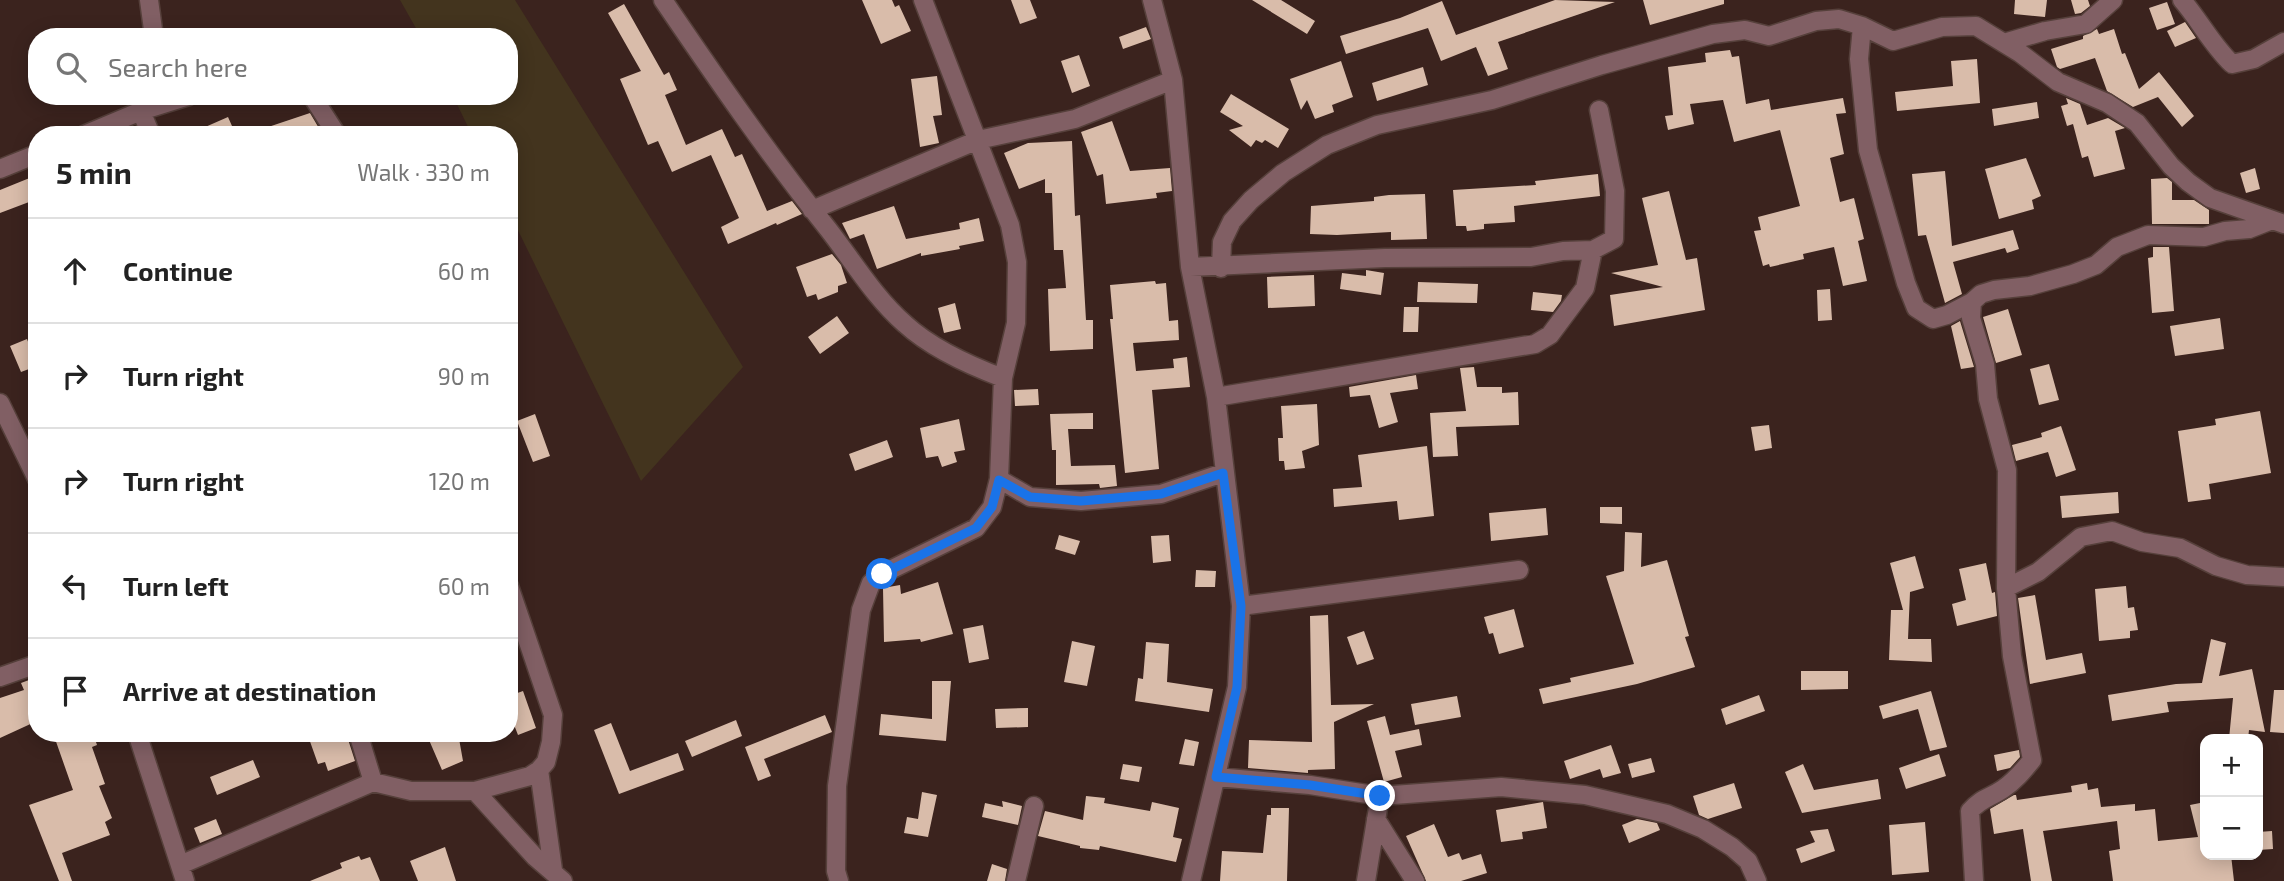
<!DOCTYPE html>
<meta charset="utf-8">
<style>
body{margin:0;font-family:"Exo 2",sans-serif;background:#f6f6f6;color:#222}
.controls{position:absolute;right:21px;bottom:21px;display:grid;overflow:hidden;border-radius:14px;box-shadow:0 4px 18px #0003}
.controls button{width:63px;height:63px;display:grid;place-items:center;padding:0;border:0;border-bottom:2px solid #e0e0e0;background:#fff;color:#222;font:35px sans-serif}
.stop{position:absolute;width:21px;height:21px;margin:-16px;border:5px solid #1a73e8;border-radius:50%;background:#fff}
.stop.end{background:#1a73e8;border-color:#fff;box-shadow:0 2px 7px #0008}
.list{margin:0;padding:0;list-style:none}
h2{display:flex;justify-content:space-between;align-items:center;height:91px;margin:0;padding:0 28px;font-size:30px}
h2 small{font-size:23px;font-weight:400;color:#767676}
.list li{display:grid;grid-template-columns:46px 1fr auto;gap:21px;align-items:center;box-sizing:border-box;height:105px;padding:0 28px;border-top:2px solid #e0e0e0}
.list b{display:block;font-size:26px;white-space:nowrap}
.list em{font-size:23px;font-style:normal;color:#767676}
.icon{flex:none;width:38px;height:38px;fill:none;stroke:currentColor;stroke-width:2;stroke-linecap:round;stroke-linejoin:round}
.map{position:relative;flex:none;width:2284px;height:881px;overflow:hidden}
.search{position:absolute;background:#fff;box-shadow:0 4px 18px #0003;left:28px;top:28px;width:490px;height:77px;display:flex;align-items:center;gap:18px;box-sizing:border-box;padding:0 24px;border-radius:28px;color:#767676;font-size:26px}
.panel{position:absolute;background:#fff;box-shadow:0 4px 18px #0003;left:28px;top:126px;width:490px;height:616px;border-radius:28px}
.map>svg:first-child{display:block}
.green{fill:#43341e}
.building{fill:#d9bcaa}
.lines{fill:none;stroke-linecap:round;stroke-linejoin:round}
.minor-casing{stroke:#56403b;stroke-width:21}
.minor{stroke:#815f64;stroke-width:18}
.route{stroke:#1a73e8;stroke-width:9}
</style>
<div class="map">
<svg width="2284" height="881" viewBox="0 0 2284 881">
<rect width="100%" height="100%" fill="#3b231e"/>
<!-- green -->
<path class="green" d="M400,0H515L743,367L641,481L509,212V135H472L453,96H509V37H421Z"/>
<!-- building -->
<path class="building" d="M862,0H892L895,7L899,5L911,31L881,44Z
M1011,0H1030L1037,18L1020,24Z
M1252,0H1281L1315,21L1307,34Z
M1555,0L1615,2L1498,42L1508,69L1488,76L1476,47L1441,61L1428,28L1346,54L1340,36L1400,18L1442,1L1456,35Z
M1643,0H1724V4L1650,25Z
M2015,0H2047L2045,17L2014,14Z
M2071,0H2088L2090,6L2081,13L2075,14Z
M2167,2L2175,24L2157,30L2149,8Z
M624,4L664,75L669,72L677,90L665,95L686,145L722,129L735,157L742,154L767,211L792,201L802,214L777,225L776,223L728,244L721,227L739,218L711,155L672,172L658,141L648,145L620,79L641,71L608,13Z
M2185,22L2196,38L2175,47L2167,31Z
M1146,27L1151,39L1123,49L1119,37Z
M2097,29L2099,34L2114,29L2122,54L2125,53L2139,89L2159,72L2194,116L2182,127L2158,97L2133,107L2107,91L2095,58L2060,69L2057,67L2051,49L2083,39V36Z
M1730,50L1732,57L1739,56L1746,104L1769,99L1771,110L1843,98L1846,113L1836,114L1844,154L1830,158L1840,202L1854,198L1864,239L1858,241L1867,281L1843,286L1834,247L1803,254L1804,259L1770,267L1769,264L1763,266L1754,231L1761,230L1758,217L1800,206L1780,130L1734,142L1723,100L1690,104L1694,124L1668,130L1665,116L1673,115L1668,67L1706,62L1705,53Z
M1079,55L1090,86L1072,93L1061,61Z
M1977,59L1980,103L1897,111L1895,92L1953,86L1951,61Z
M1341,61L1353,97L1332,105L1334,112L1315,119L1307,100L1301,110L1290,79Z
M1423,67L1428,85L1377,101L1372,83Z
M937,76L942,115L933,116L939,143L920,147L911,79Z
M1231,94L1289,129L1278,148L1265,140L1262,143L1256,140L1251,147L1229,130L1243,126L1220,112Z
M2066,98L2080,104L2087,125L2108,118L2125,128L2115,131L2125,169L2094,177L2088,156L2082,158L2073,124L2067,126L2061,106L2068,104Z
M2037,102L2039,118L1994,126L1992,109Z
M310,113L323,135H253V132Z
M228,117L236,135H187Z
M1112,121L1130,171L1170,168L1172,191L1156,193L1157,198L1106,204L1103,174L1097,176L1081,132Z
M1072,141L1075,216L1080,215L1086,320H1093V349L1050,351L1048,289L1066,288L1063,250H1054L1052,193H1045V179L1019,189L1004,153L1028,143Z
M2026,158L2041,196L2032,200L2034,209L1999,219L1985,169Z
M2255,168L2260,189L2246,193L2240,173Z
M1945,171L1952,246L2013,230L2019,249L2007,253L2005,248L1953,262L1962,294L1945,303L1926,235L1918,236L1912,174Z
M1598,174L1600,196L1514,206L1515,222L1484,224V229L1467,231L1466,226H1456L1453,190L1536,185L1535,181Z
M37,175V199L0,213V190Z
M2167,178L2172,182V200H2194L2209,210V224H2152L2151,179Z
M1669,191L1686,260L1697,258L1705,310L1614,326L1610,295L1663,287L1611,273L1658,265L1642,198Z
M1425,194L1427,239L1391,240V232L1337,235L1310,234L1311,206L1374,201V197L1389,195Z
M894,206L906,239L960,229L959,223L979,218L984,241L959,246L960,249L921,256V253L877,269L864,234L850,239L842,223Z
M2153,247H2169L2174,311L2152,313L2148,258L2153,257Z
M832,254L841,265L847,283L838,286V292L818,300L816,294L807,297L796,267Z
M1366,270L1384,273L1381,295L1340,289L1342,273L1366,276Z
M1314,275L1315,306L1268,308L1267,277Z
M1155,281L1156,284L1166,283L1169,321L1178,320L1179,340L1133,343L1136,371L1174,368L1173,359L1187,357L1190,387L1152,390L1159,469L1125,473L1110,319H1113L1110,285Z
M1418,282L1478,284L1477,303L1417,302Z
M1830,289L1832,320L1818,321L1817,290Z
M1533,292L1562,295L1561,301L1553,312L1531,310Z
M955,303L961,329L944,333L938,308Z
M1404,307H1419L1418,332H1403Z
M2008,309L2022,355L1996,363L1983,317Z
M837,316L849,333L820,354L808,337Z
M2220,318L2224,349L2175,356L2170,326Z
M1960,321L1974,367L1961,369L1951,326Z
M27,339L37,366L21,372L10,346Z
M2049,364L2059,400L2039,405L2030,369Z
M1474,367L1477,387H1502V393L1518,392L1519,425L1456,427L1458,456L1433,457L1430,413L1466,411L1460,368Z
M1416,375L1418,389L1390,393L1398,422L1379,428L1370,395L1350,397L1349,387Z
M1038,389L1039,405L1015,406L1014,390Z
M1317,404L1319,445L1302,451L1305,468L1285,470L1284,461H1279L1278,438H1283L1281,406Z
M2260,411L2271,473L2209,484L2211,499L2188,502L2178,431L2216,425L2215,419Z
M1093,413V429H1068L1071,466L1115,465L1117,486L1100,488L1099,484L1056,485V450H1052L1050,414Z
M535,414L550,456L533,462L517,421Z
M959,419L965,450L954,452L957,462L942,467L938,456L926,458L920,428Z
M1769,425L1772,448L1755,451L1751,427Z
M2061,426L2076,470L2056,477L2048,452L2016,461L2012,445L2042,437L2041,433Z
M887,440L893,457L855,471L849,454Z
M1427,446L1434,516L1399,520L1397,501L1334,507L1333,489L1362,487L1358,455Z
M2118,492L2119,513L2062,518L2060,496Z
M1600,507H1622V524L1600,523Z
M1546,508L1548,535L1491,541L1489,513Z
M1625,532L1642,533L1641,567L1667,560L1689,636L1685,637L1695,667L1637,684L1543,704L1539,689L1571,682L1570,678L1634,664L1606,576L1624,571Z
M1059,535L1080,541L1075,555L1055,549Z
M1169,535L1171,561L1153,563L1151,536Z
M1915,556L1924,588L1910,592L1908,639H1931L1932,662L1889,660L1891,610H1903L1890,563Z
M1986,563L1992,593L1995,592L1997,616L1957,626L1952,604L1966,600L1959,569Z
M1196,570L1216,571L1215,587H1195Z
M938,582L953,634L921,642L920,639L884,642L883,588L900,585L901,594Z
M2126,586L2128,608L2134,607L2138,630L2130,631V638L2099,641L2095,589Z
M2035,595L2046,660L2082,653L2086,673L2030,684L2018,598Z
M1514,609L1524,647L1499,654L1493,633L1489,634L1484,617Z
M1328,615L1331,705L1374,704L1334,722L1335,769L1308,770V773L1248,768L1249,740L1312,742L1310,616Z
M983,625L989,659L969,663L963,629Z
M1364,631L1374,659L1357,665L1347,637Z
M2211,639L2226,643L2219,676L2252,669L2265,732L2249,730L2248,739H2229L2233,698L2167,702L2169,712L2112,721L2108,695L2176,684L2202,683Z
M1072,641L1095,646L1087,686L1064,682Z
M1146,642L1169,644L1167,682L1213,689L1209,712L1135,701L1138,678L1143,679Z
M1801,671H1848V689L1801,690Z
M37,677V721L0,738V698L24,690L21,683Z
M932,681H951L946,741L879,735L881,714L932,719Z
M2274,690H2284V733L2270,732Z
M523,691L536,728L518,735L509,712V696Z
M1931,691L1947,747L1930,751L1918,709L1883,719L1879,706Z
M1759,695L1765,711L1726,725L1721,709Z
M1457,696L1461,717L1415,725L1411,704Z
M1028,708V727L996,728L995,709Z
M825,715L832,732L764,759L771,776L758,781L745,747Z
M1385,716L1390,735L1419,729L1422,745L1395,751L1402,777L1384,782L1367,721Z
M736,720L742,736L692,757L685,741Z
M611,723L630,771L678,753L684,770L619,794L594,730Z
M53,733H93L97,745L92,747L105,784L99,786L112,818L105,822L110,835L62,853L72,881H59L29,805L73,790Z
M307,733H346L355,761L328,771L325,762L318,764Z
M426,733H458L463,761L442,770Z
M1185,739L1199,742L1194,766L1179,764Z
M1611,745L1621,773L1603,778L1600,769L1570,779L1564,761Z
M2019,750L2020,757L2010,768L1997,771L1994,755Z
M1939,754L1946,776L1906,789L1899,768Z
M1651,758L1655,772L1632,778L1628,764Z
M253,760L260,777L217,795L210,777Z
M1123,764L1142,767L1139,782L1120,779Z
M1803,764L1814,790L1878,779L1881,799L1802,813L1785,772Z
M1734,783L1742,808L1708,819L1699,815L1693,796Z
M2087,783L2088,790L2098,788L2101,807L2135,804V811L2155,809L2158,841L2198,837L2190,805L2205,802V855H2231L2234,881H2113L2109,851L2120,849L2117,821L2043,831L2052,881H2031L2023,829L1994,834L1990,809L2014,795H2016L2017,800L2072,792L2071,786Z
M922,792L937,795L928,837L904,833L907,817L918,819Z
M1086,796L1105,798L1104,803L1150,811L1152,802L1179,808L1173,837L1182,839L1176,862L1100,846L1099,850L1080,848V846L1038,836L1045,811L1083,820Z
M1002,801L1022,806L1018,825L982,817L985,803L1003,807Z
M1543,802L1547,828L1522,832L1523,839L1501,842L1496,810Z
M1271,808H1289L1287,881H1220L1222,851L1263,853L1267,815H1271Z
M216,819L222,834L200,843L194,828Z
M1637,819L1657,823L1660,830L1629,843L1622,825Z
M1925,822L1929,872L1892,875L1889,825Z
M1434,824L1448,857L1459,853L1462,860L1481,854L1487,873L1461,881H1426L1406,836Z
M1828,829L1835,851L1801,863L1796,849L1815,842L1810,831Z
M2272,831L2273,849L2258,850V832Z
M445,847L456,881H418L410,861Z
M359,856L361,860L370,857L380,881H310L342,868L340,863Z
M992,864L1007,869L1005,881H987Z"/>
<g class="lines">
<defs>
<path id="minor" d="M149,0L154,37
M663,0C716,78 769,155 828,229C853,261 874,297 905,324C930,347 971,366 1003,378
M1152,0L1173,80L1190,267L1216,397L1241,606L1237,687L1191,881
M2182,0C2200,21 2212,45 2232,64L2254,59L2284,42
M1862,26L1859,59L1868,150L1906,283L1916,308L1933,319L1947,315L1972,302L1981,294L1994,290L2030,286L2073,274L2096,265L2117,247L2148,235L2204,237L2225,231L2249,229L2272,220
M2004,43L2045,31L2086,24L2113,0
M312,96L337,135
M141,111L151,135
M84,135L141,111L189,96
M0,169L37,154
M812,210L978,140L1075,119L1173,80
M1190,267L1385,258L1531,257L1563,251L1593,250L1614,239L1615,191L1599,110
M1221,268L1222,242L1232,221L1251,200L1283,173L1327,145L1377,125L1492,100L1602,65L1713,34L1745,30L1769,36L1816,21L1839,19L1862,26L1893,41L1942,27L1976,26L2020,53L2058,82L2107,103L2137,123L2171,166L2188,182L2210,198L2284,224
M1972,302L1971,318L1985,364L1988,399L2007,470L2006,588L2012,656L2032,760C2023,771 2015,781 2003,789C1990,798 1981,798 1970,811L1974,881
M1216,397L1535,344L1550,335L1585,288L1593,250
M0,403L37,479
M999,479L1030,497L1081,501L1161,494L1223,473
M2006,588L2038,572L2081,537L2112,531L2142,542L2180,548L2216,566L2247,575L2284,577
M1241,606L1519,570
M0,677L37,664
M137,733L185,881
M358,733L373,782
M539,770L553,870
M1216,777L1310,785L1380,796L1501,787L1585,795L1667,814L1703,829L1732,847L1748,861L1757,881
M475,791L535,857L563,881
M1376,819L1415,881
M180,865L373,782L411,791H475L530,776L539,770L546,762L551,742L553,715L509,586
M839,881L836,871L837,786L861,610L871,583L882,574L976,528L992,507L999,479L1003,378L1016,323L1017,262L1010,225L923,0
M1016,881L1034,806
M1366,881L1380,796"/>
</defs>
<!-- minor casing -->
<use href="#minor" class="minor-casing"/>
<!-- minor -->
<use href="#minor" class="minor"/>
</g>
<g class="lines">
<!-- route -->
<path class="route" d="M882,574L976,528L992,507L999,480L1030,497L1081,501L1161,494L1223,473L1241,606L1237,687L1216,777L1310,785L1380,796"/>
</g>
</svg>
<div class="controls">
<button>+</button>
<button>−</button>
</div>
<div class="stop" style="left:882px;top:574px"></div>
<div class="stop end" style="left:1380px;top:796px"></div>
<div class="search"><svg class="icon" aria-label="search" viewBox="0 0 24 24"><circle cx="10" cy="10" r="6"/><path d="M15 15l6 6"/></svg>Search here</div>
<section class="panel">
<h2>5 min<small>Walk · 330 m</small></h2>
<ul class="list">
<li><svg class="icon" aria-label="ahead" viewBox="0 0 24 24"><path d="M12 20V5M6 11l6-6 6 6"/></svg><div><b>Continue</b></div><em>60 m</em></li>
<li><svg class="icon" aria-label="right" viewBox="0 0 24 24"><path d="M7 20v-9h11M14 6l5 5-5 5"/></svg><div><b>Turn right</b></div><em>90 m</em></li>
<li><svg class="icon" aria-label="right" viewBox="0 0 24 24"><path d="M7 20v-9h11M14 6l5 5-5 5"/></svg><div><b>Turn right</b></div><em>120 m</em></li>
<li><svg class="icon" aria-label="left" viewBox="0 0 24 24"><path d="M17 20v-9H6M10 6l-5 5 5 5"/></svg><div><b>Turn left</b></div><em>60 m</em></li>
<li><svg class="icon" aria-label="arrive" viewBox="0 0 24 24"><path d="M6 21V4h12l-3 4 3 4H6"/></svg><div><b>Arrive at destination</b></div></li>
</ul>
</section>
</div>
